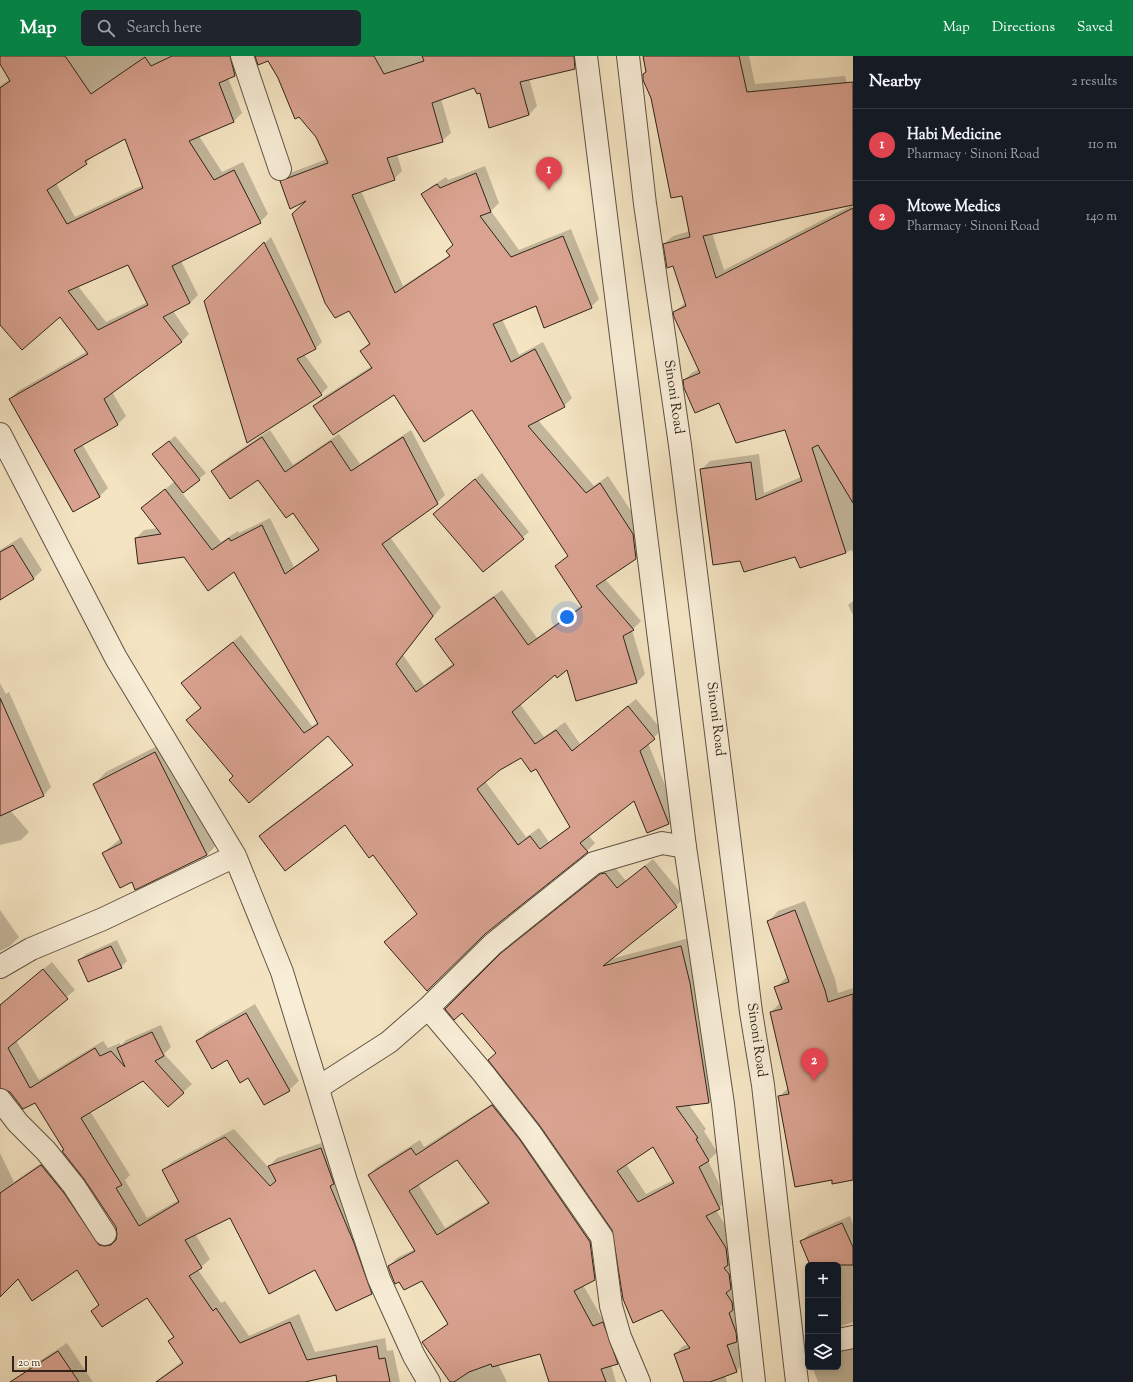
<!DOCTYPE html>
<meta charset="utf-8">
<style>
body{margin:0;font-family:"Sorts Mill Goudy",serif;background:#20242c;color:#f1f3f6}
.controls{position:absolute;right:12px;bottom:12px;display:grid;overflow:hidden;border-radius:6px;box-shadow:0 2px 10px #0003}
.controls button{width:36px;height:36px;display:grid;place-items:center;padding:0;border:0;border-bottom:1px solid #363941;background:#171b24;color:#f1f3f6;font:20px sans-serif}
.scale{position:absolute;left:12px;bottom:10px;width:75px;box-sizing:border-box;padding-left:4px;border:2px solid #30231a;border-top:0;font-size:11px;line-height:14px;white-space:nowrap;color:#30231a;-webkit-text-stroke:3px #f8edd7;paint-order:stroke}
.you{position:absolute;left:567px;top:561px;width:14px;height:14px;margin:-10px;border:3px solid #fff;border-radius:50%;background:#1a73e8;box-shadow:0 0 0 6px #1a73e833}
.badge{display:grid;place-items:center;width:26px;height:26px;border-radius:50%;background:#0b8043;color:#fff;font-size:13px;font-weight:700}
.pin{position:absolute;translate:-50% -33px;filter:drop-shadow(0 1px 2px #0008)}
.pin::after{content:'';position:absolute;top:21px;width:14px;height:12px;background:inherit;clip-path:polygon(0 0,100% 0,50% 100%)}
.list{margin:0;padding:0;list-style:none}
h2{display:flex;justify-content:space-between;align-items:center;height:52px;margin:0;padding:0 16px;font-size:17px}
h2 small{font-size:13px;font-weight:400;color:#9ea1a6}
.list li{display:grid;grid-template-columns:26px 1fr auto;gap:12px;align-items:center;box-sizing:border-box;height:72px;padding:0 16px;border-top:1px solid #363941}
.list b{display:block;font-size:15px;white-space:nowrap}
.list p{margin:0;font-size:13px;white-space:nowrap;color:#9ea1a6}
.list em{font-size:13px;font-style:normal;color:#9ea1a6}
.icon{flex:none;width:22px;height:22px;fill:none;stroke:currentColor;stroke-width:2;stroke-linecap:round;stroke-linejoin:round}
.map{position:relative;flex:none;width:853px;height:1326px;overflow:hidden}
header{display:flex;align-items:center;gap:24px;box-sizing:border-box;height:56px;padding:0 20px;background:#0b8043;color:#fff}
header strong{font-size:19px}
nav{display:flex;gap:22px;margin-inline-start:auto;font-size:14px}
.search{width:280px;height:36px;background:#20242c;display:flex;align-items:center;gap:10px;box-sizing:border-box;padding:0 14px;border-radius:6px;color:#9ea1a6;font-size:15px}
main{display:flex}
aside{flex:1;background:#171b24}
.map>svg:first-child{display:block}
.shadow{fill:#0003;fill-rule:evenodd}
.building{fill:#daa391;stroke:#30231a;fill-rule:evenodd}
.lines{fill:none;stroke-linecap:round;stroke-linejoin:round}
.minor-casing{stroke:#615344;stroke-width:24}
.tertiary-casing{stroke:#615344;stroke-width:24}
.minor{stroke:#f8edd7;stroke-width:22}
.tertiary{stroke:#f8edd7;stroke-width:22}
.labels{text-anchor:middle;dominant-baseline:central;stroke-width:3.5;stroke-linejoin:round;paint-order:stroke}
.street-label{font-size:14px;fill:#30231a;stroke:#f8edd7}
</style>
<header>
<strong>Map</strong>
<div class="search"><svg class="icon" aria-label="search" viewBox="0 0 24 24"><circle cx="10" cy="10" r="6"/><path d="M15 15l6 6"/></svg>Search here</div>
<nav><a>Map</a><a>Directions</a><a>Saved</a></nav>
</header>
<main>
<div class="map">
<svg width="853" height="1326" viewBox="0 0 853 1326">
<rect width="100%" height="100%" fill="#f4e4c2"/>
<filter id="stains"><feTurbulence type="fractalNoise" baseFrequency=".005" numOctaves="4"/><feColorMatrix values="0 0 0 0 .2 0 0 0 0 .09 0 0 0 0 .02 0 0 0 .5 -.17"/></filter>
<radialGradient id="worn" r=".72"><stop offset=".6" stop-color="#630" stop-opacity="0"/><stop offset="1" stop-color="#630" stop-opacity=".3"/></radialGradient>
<!-- shadow -->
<path class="shadow" d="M0,0H239L243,11L235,19L228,22L242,57L234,65L199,80L222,116L243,106L268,158L260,166L181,205L198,239L190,247L173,255L189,278L181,286L112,336L126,360L118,368L82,388L108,432L100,440L74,454L10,343L18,335L88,295L60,259L0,267V30L10,23L0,6ZM126,82L143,129L75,161L56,127L86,107L94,99ZM129,207L148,246L106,266L78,230Z
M255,0H583V4L575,12L529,22L537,50L529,59L481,36L475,31L441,43L451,77L442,85L397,98L402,115L394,123L361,135L403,230L450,199L447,195L454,188L423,139L431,131L446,121L448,124L485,110L499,147L491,155L519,194L571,173L599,243L591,251L536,249L502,263L519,299L543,286L572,342L564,350L538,364L594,430L608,420L641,470L644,494L636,502L605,523L641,565L632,574L645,618L637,626L577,644L568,613L555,617L520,648L544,681L565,666L580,688L636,643L662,674L648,687L677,759L669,767L648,775L635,743L588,779L595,787L587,795L394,878L418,857L374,797L345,768L260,780L268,772L353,708L328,678L234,719L188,664L201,651L182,627L241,579L312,670L318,666L234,515L184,500L136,482L144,474L158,472L143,452L175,425L153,398L175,380L206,417L182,437L221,486L238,475L239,477L270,462L294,511L320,492L294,456L259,423L212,415L220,407L270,374L293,409L339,378L360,408L411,374L445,439L437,447L390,481L441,551L403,599L424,629L454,607L437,583L445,575L502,534L537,582L582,549L556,510L569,499L473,352L394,338L314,350L322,342L372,310L361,295L370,286L310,142L282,125L290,117L327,103L317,80L268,3ZM521,701L537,711L570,770L549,786L539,772L526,781L485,725L499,713Z
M644,0H749L755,28L845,20L853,47V497L852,494L800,511L795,500L701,414L710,405L759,398L764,437L801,421L786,373L719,346L684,324L693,316L700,313L674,256L686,246L674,209L664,188L673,180L690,175L683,139L644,18L647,14ZM852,149L724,214L712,177Z
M271,181L322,286L316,292L304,298L328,331L321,338L205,245Z
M482,417L529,476L483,514L434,458Z
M21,481L42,514L34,522L0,543V494Z
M853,545V559L848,549Z
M0,627L6,638L9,636L51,731L43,740L10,754L29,776L21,784L0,789Z
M167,685L219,786L207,799L132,825L103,797L121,782L94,728L106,716Z
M653,803L685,842L611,903L689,882L717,1038L709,1046L688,1048L706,1073L704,1075L717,1096L708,1105L727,1144L716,1154L734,1184L745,1276L736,1285L744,1307L736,1315L725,1319L727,1326H685L675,1298L683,1290L689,1288L497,996L511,889L609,810L613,809L626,825ZM654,1090L674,1124L646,1138L626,1108Z
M805,845L835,923L838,937L853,932V1123L832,1122L779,1041L789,1031L771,956L781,946L775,932L788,920L768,866L778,855Z
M0,854L19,881L10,890L0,895Z
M117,884L127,905L121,911L79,904L86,898Z
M52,906L75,934L16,984L39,1024L103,985L108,992L120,987L121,989L126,984L161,969L171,991L164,998L192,1028L168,1050L143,1024L90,1055L130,1119L125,1124L147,1162L179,1144L163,1114L172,1106L234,1073L268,1111L277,1102L330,1084L379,1230L370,1238L316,1213L230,1160L195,1178L210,1203L198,1214L221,1247L225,1245L249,1280L299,1258L315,1296L385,1282L387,1295L393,1294L400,1326H338L337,1318L302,1326H155L183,1305L169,1285L175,1280L148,1241L92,1255L99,1248L77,1213L18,1222L0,1240V1097L14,1126L50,1101L114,1182H118L116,1171L65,1094L35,1045L0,1031V949Z
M255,948L299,1025L289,1034L198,985L207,976Z
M501,1042L598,1177L603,1214L594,1223L583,1229L602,1262L611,1259L625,1299L617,1307L611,1309L616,1326H550L540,1297L498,1308L507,1326H451L424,1287L449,1266L422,1223L389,1210L397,1202L415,1193L369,1119L377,1111L420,1084L424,1091ZM457,1103L489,1145L445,1172L418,1128Z
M850,1160L853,1168V1266L838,1271V1209H811L801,1186L809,1178Z
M838,1286L853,1287V1326H818L813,1313L815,1311H838Z
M67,1287L93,1326H26L22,1319L30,1311Z"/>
<!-- building -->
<path class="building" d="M0,0H65L91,38L145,1L151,10L172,0H230L235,20L219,27L234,66L189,85L214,124L234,114L261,167L172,210L190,247L163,261L182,286L104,343L118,369L74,394L100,441L73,456L9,343L88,298L60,261L22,294L0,269V32L10,25L0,8ZM125,83L143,132L67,168L47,134L87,108L85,105ZM128,209L148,249L98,274L68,235Z
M255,0H374L384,18L424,5L422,0H574L575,13L520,26L529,59L489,72L480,37L477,38L474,32L432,47L443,86L387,102L395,124L352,139L395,237L450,200L446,195L453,189L421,138L437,128L440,132L476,117L491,156L480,160L511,201L563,180L592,252L544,272L536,250L493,268L511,306L535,293L565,351L528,370L586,437L600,427L633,478L636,503L596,530L634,574L623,580L637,627L576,645L567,614L557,622L555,619L512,656L535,688L556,674L572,695L628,650L655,683L640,695L669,768L647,777L634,745L580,787L588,796L485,878L427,935L384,886L417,858L373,799L369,802L345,769L285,815L259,780L353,709L328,680L249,747L229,724L233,720L186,664L201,652L181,627L233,586L304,677L318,668L234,516L208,535L184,501L138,508L135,482L161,478L141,452L165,433L212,494L229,482L231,485L262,469L285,518L319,494L293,457L286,462L258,424L230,443L211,415L262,381L285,416L331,385L351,415L403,381L438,448L382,488L433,560L396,608L416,636L454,609L435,583L494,541L528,589L582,551L555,510L568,500L472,354L424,386L394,339L333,379L313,350L372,312L360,295L370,288L349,255L335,262L325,247L292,158L306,145L290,153L280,125L328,107L316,81L299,61L295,63L278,22L268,5L258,9ZM521,702L531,716L536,713L570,771L540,793L530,780L518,789L477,733L500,714Z
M643,0H739L747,36L853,26V149L703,180L716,222L853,152V447L818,389L812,392L846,497L800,512L795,501L744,516L740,505L713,509L700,413L751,406L756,444L802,425L785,374L736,387L719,347L695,357L684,332L683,324L700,317L674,261L673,256L686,250L673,210L667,212L663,188L690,181L682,140L671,142L651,42L643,24V18L646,16Z
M264,186L316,293L297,303L322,339L247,387L204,245Z
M169,385L200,424L183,437L152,398Z
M475,423L524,483L483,516L433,458Z
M13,489L34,523L0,544V496Z
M0,642L44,740L0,760Z
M155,696L207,799L135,834L132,826L120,832L102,797L122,787L93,728Z
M645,810L677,851L603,910L681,890L690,927L709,1047L676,1051L698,1082L696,1083L709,1105L699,1111L720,1153L706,1160L726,1192L728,1209L724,1212L729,1218L731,1233L726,1237L732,1246L733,1254L729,1257L736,1276L737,1286L727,1289L737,1316L710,1326H684L674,1298L690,1292L662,1254L633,1267L623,1243L612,1174L540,1070L488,1004L496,997L462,957L454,964L445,953L501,897L600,818L605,817L617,832ZM653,1091L674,1127L638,1146L617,1115Z
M795,854L825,934L828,946L853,938V1124L832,1128V1124L795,1131L778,1040L789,1038L770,956L782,953L774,931L789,926L767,865Z
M111,890L122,912L88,926L78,904Z
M43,913L68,943L8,992L30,1032L95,992L100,1000L111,995L125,1011L117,992L152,976L164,1000L155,1005L184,1037L168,1051L143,1025L81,1062L122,1129L116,1132L139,1170L179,1146L162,1114L225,1081L270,1130L276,1125L268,1110L321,1092L334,1128L330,1130L354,1187L372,1238L336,1255L315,1214L269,1238L230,1162L185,1184L202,1212L189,1220L213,1255L216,1252L240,1287L290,1266L307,1304L377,1290L379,1303L385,1302L390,1326H337L336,1319L305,1326H156L183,1307L168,1285L174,1281L147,1242L102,1271L91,1255L99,1249L77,1214L32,1245L18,1223L0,1241V1137L41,1109L64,1137L99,1189L105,1190L111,1189L116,1184L117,1178L116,1171L84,1123L62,1095L64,1094L35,1047L23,1053L10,1036L0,1032V949Z
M246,957L290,1035L264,1049L248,1022L240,1027L227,1004L212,1013L196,985Z
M492,1049L520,1084L590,1186L595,1224L574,1235L593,1270L603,1266L618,1308L601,1313L606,1326H549L540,1298L492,1311L491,1308L469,1316L454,1326H450L422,1286L448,1268L422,1225L404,1234L399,1226L395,1228L391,1218L388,1210L415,1195L368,1119L411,1092L416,1099ZM457,1104L489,1147L437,1179L409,1135Z
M842,1167L853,1191V1209H810L800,1185Z
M58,1295L79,1326H10Z"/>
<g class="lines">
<defs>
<path id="minor" d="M242,0L280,113
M0,378L116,602L235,800L282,916L346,1125L379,1223L414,1300L429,1326
M0,911L31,893L103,863L235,800
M428,952L483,1017L530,1077L602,1181L611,1250L620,1281L639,1326
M319,1031L389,986L428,952L493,888L594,807L662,787L685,791
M0,1044L18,1067L46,1095L74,1130L105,1178
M838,1284L853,1281"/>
<path id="tertiary" d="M586,0L685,791L723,1048L754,1326
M628,0L645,148L680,389L751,956L763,1029L797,1326"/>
</defs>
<!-- minor casing -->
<use href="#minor" class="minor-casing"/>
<!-- tertiary casing -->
<use href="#tertiary" class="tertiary-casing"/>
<!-- minor -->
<use href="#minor" class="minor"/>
<!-- tertiary -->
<use href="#tertiary" class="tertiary"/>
</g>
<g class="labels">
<!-- street labels -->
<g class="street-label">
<text transform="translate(673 341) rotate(82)">Sinoni Road</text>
<text transform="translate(715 663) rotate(83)">Sinoni Road</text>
<text transform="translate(756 984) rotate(82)">Sinoni Road</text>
</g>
</g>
<rect width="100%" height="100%" filter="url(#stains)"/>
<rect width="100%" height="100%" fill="url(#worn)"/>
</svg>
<div class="controls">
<button>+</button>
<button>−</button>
<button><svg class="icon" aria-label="layers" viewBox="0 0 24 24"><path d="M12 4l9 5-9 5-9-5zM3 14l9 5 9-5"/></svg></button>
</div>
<div class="scale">20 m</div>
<div class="you"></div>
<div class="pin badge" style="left:549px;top:134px;background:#e0444e">1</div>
<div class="pin badge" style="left:814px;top:1025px;background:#e0444e">2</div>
</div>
<aside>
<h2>Nearby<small>2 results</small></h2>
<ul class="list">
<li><span class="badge" style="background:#e0444e">1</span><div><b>Habi Medicine</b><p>Pharmacy · Sinoni Road</p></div><em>110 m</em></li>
<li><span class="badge" style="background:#e0444e">2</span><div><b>Mtowe Medics</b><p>Pharmacy · Sinoni Road</p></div><em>140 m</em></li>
</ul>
</aside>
</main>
